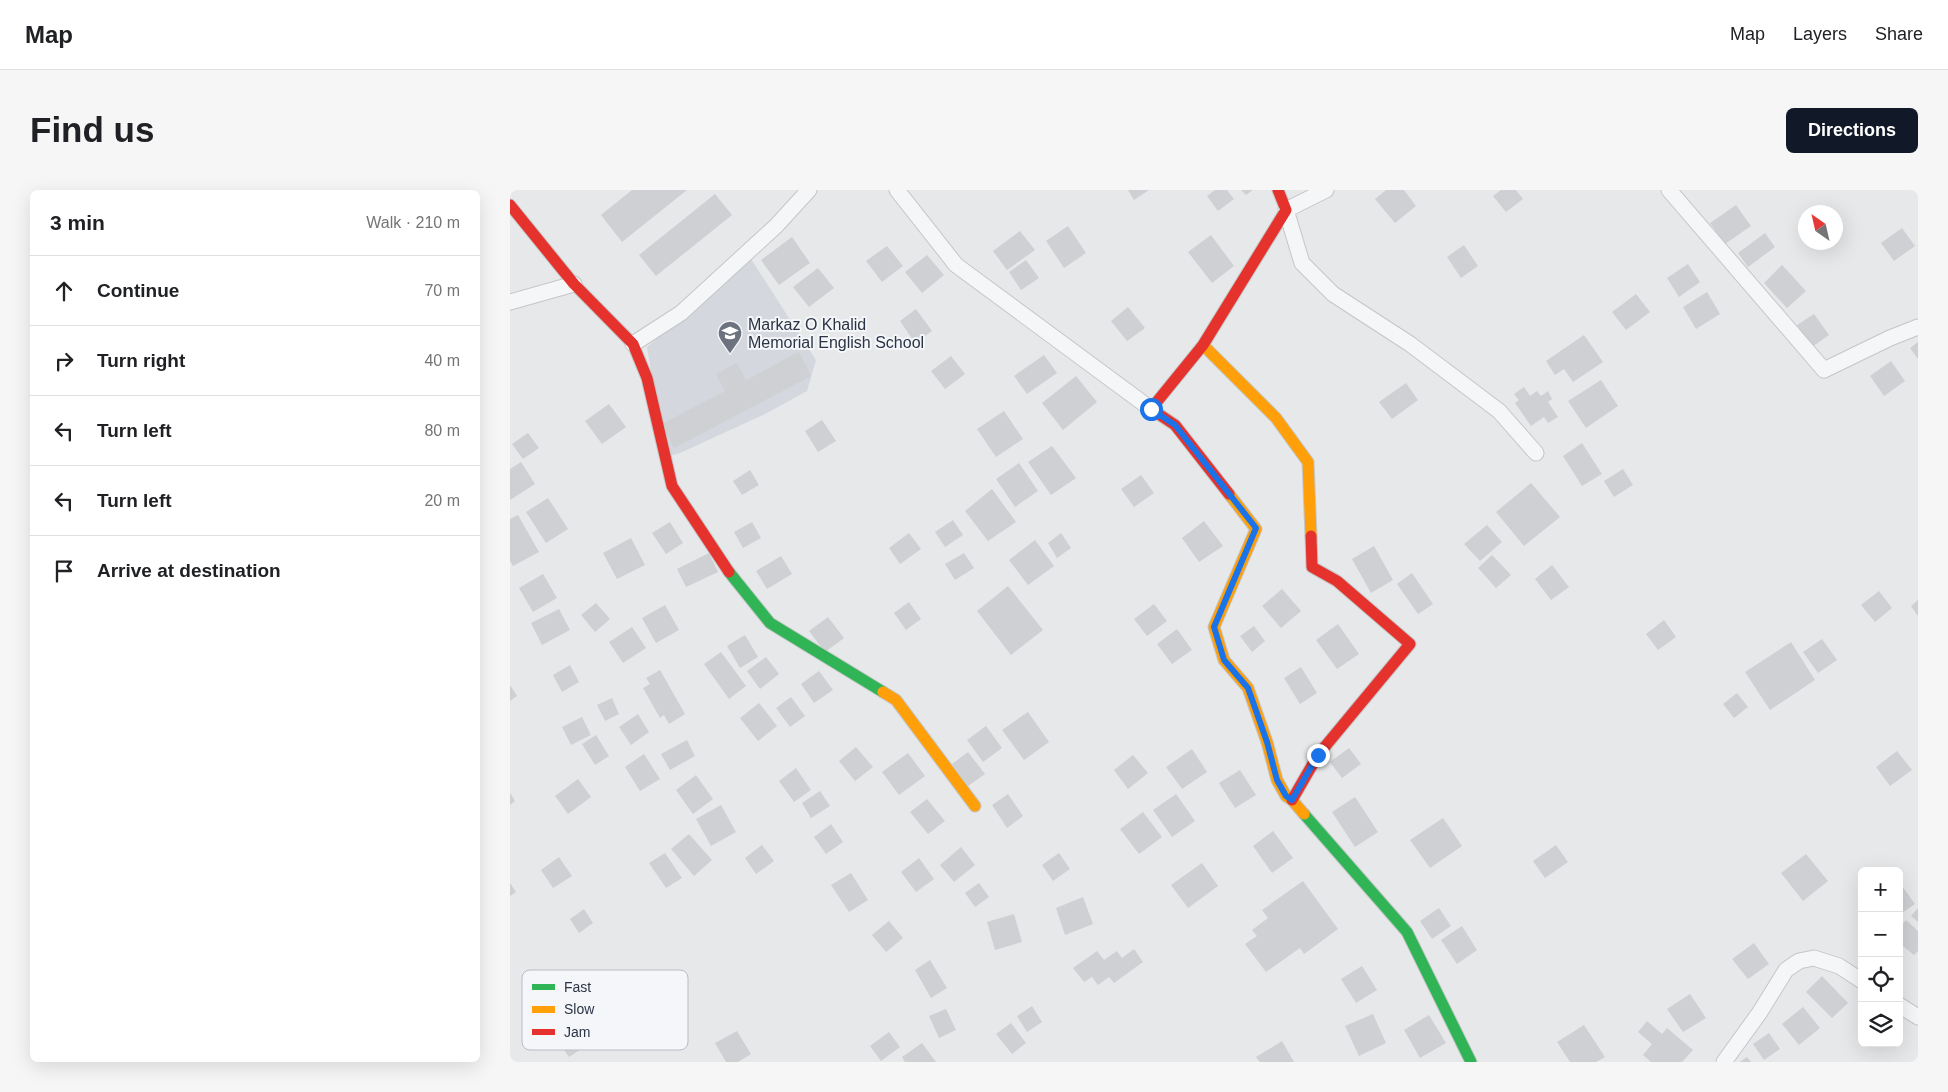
<!DOCTYPE html>
<meta charset="utf-8">
<style>
body{margin:0;font-family:Arial,sans-serif;background:#f6f6f6;color:#202124}
.controls{position:absolute;right:15px;bottom:15px;display:grid;overflow:hidden;border-radius:8px;box-shadow:0 5px 20px #0002}
.controls button{width:45px;height:45px;display:grid;place-items:center;padding:0;border:0;border-bottom:1px solid #e0e0e0;background:#fff;color:#202124;font:25px sans-serif}
.compass{position:absolute;left:1288px;top:15px;width:45px;height:45px;border-radius:50%;background:#fff;box-shadow:0 5px 20px #0002;rotate:326deg}
.stop{position:absolute;width:15px;height:15px;margin:-11px;border:4px solid #1a73e8;border-radius:50%;background:#fff}
.stop.end{background:#1a73e8;border-color:#fff;box-shadow:0 1px 5px #0008}
.list{margin:0;padding:0;list-style:none}
h2{display:flex;justify-content:space-between;align-items:center;height:65px;margin:0;padding:0 20px;font-size:21px}
h2 small{font-size:16px;font-weight:400;color:#757577}
.list li{display:grid;grid-template-columns:32px 1fr auto;gap:15px;align-items:center;box-sizing:border-box;height:70px;padding:0 20px;border-top:1px solid #e0e0e0}
.list b{display:block;font-size:19px;white-space:nowrap}
.list em{font-size:16px;font-style:normal;color:#757577}
.icon{flex:none;width:28px;height:28px;fill:none;stroke:currentColor;stroke-width:2;stroke-linecap:round;stroke-linejoin:round}
.map{position:relative;flex:none;width:1408px;height:872px;overflow:hidden;border-radius:8px}
header{display:flex;align-items:center;gap:30px;box-sizing:border-box;height:70px;padding:0 25px;background:#fff;border-bottom:1px solid #e0e0e0}
header strong{font-size:24px}
nav{display:flex;gap:28px;margin-inline-start:auto;font-size:18px}
.intro{display:flex;align-items:center;justify-content:space-between;box-sizing:border-box;height:120px;padding:0 30px}
h1{margin:0;font-size:35px}
.button{padding:12px 22px;border-radius:8px;background:#111827;color:#fff;font-size:18px;font-weight:700}
main{display:flex;gap:30px;padding:0 30px}
aside{flex:1;background:#fff;border-radius:8px;box-shadow:0 5px 20px #0002}
.map>svg:first-child{display:block}
.built{fill:#d4d7dd}
.building{fill:#ced0d3}
.lines{fill:none;stroke-linecap:round;stroke-linejoin:round}
.street-casing{stroke:#c4c6c8;stroke-width:17}
.fast-casing{stroke:#c4c6c8;stroke-width:13}
.slow-casing{stroke:#c4c6c8;stroke-width:13}
.jam-casing{stroke:#c4c6c8;stroke-width:13}
.street{stroke:#f5f6f7;stroke-width:15}
.fast{stroke:#30b455;stroke-width:11}
.slow{stroke:#ff9f0a;stroke-width:11}
.jam{stroke:#e5322d;stroke-width:11}
.route{stroke:#1a73e8;stroke-width:6}
.labels{text-anchor:middle;dominant-baseline:central;stroke-width:4;stroke-linejoin:round;paint-order:stroke}
.poi-label{font-size:16px;fill:#2b3445;stroke:#f4f6f9;text-anchor:start}
.key{fill:#f4f6f9;stroke:#b8bcc3;stroke-width:1}
.key-label{font-size:14px;fill:#2b3445}
</style>
<header>
<strong>Map</strong>
<nav><a>Map</a><a>Layers</a><a>Share</a></nav>
</header>
<div class="intro"><h1>Find us</h1><a class="button">Directions</a></div>
<main>
<aside>
<h2>3 min<small>Walk · 210 m</small></h2>
<ul class="list">
<li><svg class="icon" aria-label="ahead" viewBox="0 0 24 24"><path d="M12 20V5M6 11l6-6 6 6"/></svg><div><b>Continue</b></div><em>70 m</em></li>
<li><svg class="icon" aria-label="right" viewBox="0 0 24 24"><path d="M7 20v-9h11M14 6l5 5-5 5"/></svg><div><b>Turn right</b></div><em>40 m</em></li>
<li><svg class="icon" aria-label="left" viewBox="0 0 24 24"><path d="M17 20v-9H6M10 6l-5 5 5 5"/></svg><div><b>Turn left</b></div><em>80 m</em></li>
<li><svg class="icon" aria-label="left" viewBox="0 0 24 24"><path d="M17 20v-9H6M10 6l-5 5 5 5"/></svg><div><b>Turn left</b></div><em>20 m</em></li>
<li><svg class="icon" aria-label="arrive" viewBox="0 0 24 24"><path d="M6 21V4h12l-3 4 3 4H6"/></svg><div><b>Arrive at destination</b></div></li>
</ul>
</aside>
<div class="map">
<svg width="1408" height="872" viewBox="0 0 1408 872">
<rect width="100%" height="100%" fill="#e6e8ea"/>
<!-- built -->
<path class="built" d="M241,69L306,170L297,201L257,223L170,263L158,266L147,216L137,157Z"/>
<!-- building -->
<path class="building" d="M122,0H177L112,52L91,25Z
M618,0H639L624,10Z
M705,0H717L724,9L708,21L697,6Z
M731,0H743L736,5Z
M876,0H894L906,16L885,33L865,9Z
M991,0H1006L1013,9L996,22L983,6Z
M205,4L222,25L146,86L129,65Z
M1226,15L1241,36L1215,54L1200,33Z
M558,36L576,63L554,78L536,51Z
M1392,38L1405,56L1384,71L1371,53Z
M510,41L525,60L497,80L483,61Z
M1255,43L1265,57L1238,77L1228,63Z
M701,45L724,76L702,93L678,62Z
M282,47L300,73L269,95L251,70Z
M954,55L968,76L951,88L937,67Z
M377,56L393,76L372,92L356,71Z
M417,65L434,85L412,103L395,82Z
M516,70L529,88L511,100L499,82Z
M1178,74L1190,92L1169,107L1157,88Z
M1272,75L1296,101L1277,118L1254,93Z
M308,78L324,98L299,117L283,97Z
M1197,102L1210,124L1186,139L1173,117Z
M1126,104L1140,122L1116,140L1102,122Z
M618,117L635,138L617,151L601,131Z
M406,119L422,141L405,153L390,131Z
M1304,124L1319,145L1302,157L1287,135Z
M1074,145L1093,172L1063,192L1054,179L1045,185L1036,171Z
M1408,152V169L1400,158Z
M289,162L301,186L164,258L152,234L215,201L206,184L227,173L236,190Z
M534,165L547,183L517,204L504,186Z
M441,166L455,184L435,199L421,181Z
M1381,171L1395,191L1374,206L1360,186Z
M566,186L587,212L553,240L532,213Z
M1091,190L1108,216L1076,238L1058,211Z
M896,193L908,210L882,229L869,212Z
M1014,197L1020,206L1027,201L1031,206L1038,201L1042,209L1038,212L1048,227L1038,233L1034,227L1021,236L1005,213L1009,210L1004,204Z
M99,214L116,237L92,254L75,231Z
M494,221L513,249L486,267L467,239Z
M312,230L326,251L308,262L295,241Z
M18,243L29,258L13,269L2,254Z
M1072,253L1092,284L1072,296L1053,266Z
M542,256L566,288L541,305L518,272Z
M11,272L25,294L0,310V279Z
M509,273L528,301L505,317L486,289Z
M1113,279L1123,295L1104,307L1094,291Z
M240,280L249,295L232,305L223,291Z
M631,285L644,303L624,317L611,299Z
M1021,293L1050,327L1014,356L986,322Z
M482,299L506,332L478,351L455,321Z
M38,308L58,339L36,353L16,322Z
M8,325L29,362L3,376L0,371V329Z
M443,330L453,345L435,357L425,342Z
M694,331L713,356L689,372L672,348Z
M160,332L173,353L156,364L142,343Z
M242,332L251,348L233,358L224,342Z
M977,335L992,352L970,371L954,354Z
M399,343L411,359L390,374L379,358Z
M551,343L561,358L547,368L538,353Z
M121,348L135,375L107,389L93,363Z
M525,350L544,376L518,395L499,370Z
M864,356L883,390L861,403L842,369Z
M199,363L208,382L176,397L167,379Z
M454,363L464,378L445,390L435,374Z
M982,365L1001,385L986,398L968,378Z
M271,366L282,384L257,399L246,381Z
M1042,375L1059,397L1041,410L1025,389Z
M902,383L923,414L908,424L887,394Z
M33,384L47,408L23,422L9,398Z
M498,396L533,440L501,465L467,421Z
M772,399L791,421L771,438L752,416Z
M1369,401L1382,418L1365,432L1351,415Z
M1408,410V426L1401,416Z
M399,412L411,429L396,440L384,423Z
M86,413L100,429L85,442L71,425Z
M644,414L657,431L637,446L624,429Z
M155,415L169,440L146,453L132,428Z
M49,419L60,440L32,455L21,433Z
M318,427L334,448L315,462L299,441Z
M1154,430L1166,447L1148,460L1136,444Z
M828,434L849,464L827,479L806,450Z
M744,436L755,451L742,462L730,446Z
M122,437L136,458L113,473L99,452Z
M667,439L682,460L662,474L647,454Z
M235,445L248,467L230,478L217,456Z
M1312,449L1327,470L1308,483L1293,462Z
M1281,452L1305,490L1260,520L1235,482Z
M211,462L236,496L219,509L194,474Z
M256,467L269,484L250,499L237,481Z
M60,475L69,492L52,502L43,485Z
M791,477L807,503L790,514L774,488Z
M150,480L175,524L159,534L154,525L150,528L133,498L140,494L136,488Z
M309,481L323,500L304,513L291,494Z
M0,495L7,506L0,511Z
M1227,503L1238,517L1224,528L1213,514Z
M281,507L295,526L280,537L266,518Z
M102,508L109,524L95,531L87,515Z
M249,513L267,536L248,551L230,528Z
M518,522L539,552L514,570L492,540Z
M128,524L139,542L121,555L109,537Z
M72,527L81,545L61,555L52,537Z
M476,536L492,558L473,572L457,550Z
M86,545L99,566L85,575L72,554Z
M177,550L185,566L160,580L151,564Z
M346,557L363,577L345,591L329,571Z
M839,558L851,574L832,588L820,572Z
M682,559L697,582L672,599L656,577Z
M1387,561L1402,580L1380,596L1366,577Z
M458,562L475,584L458,596L442,574Z
M398,563L415,586L389,605L372,582Z
M134,564L150,589L130,601L115,577Z
M623,565L638,583L618,599L604,580Z
M286,578L301,600L284,612L269,591Z
M730,580L746,605L725,618L709,593Z
M186,585L203,609L183,624L166,600Z
M68,589L81,607L58,624L45,606Z
M310,601L320,616L301,628L292,613Z
M0,603L5,611L0,615Z
M498,604L513,626L497,638L482,615Z
M666,604L685,631L662,647L643,620Z
M845,607L868,642L845,657L822,622Z
M417,609L435,631L418,644L400,622Z
M211,615L226,642L201,656L186,629Z
M633,622L652,647L629,664L610,639Z
M933,628L952,656L920,678L900,650Z
M321,634L333,652L316,664L304,647Z
M763,641L783,668L762,683L743,656Z
M179,644L202,670L184,686L161,659Z
M252,655L264,671L246,684L235,668Z
M1046,655L1058,672L1035,688L1023,671Z
M451,657L465,675L444,692L430,675Z
M155,663L172,688L156,698L139,673Z
M549,663L560,679L543,691L532,675Z
M1296,664L1318,691L1293,711L1271,683Z
M49,667L62,686L43,698L31,680Z
M409,668L424,689L406,702L391,682Z
M692,673L708,696L678,718L661,695Z
M341,683L358,710L339,722L321,695Z
M793,691L828,739L794,764L790,758L756,782L735,754L747,746L742,740L758,728L752,720Z
M0,693L6,702L0,706Z
M469,693L479,707L465,717L455,703Z
M1392,696L1405,714L1389,725V698Z
M573,707L583,734L555,745L546,718Z
M929,718L941,736L922,749L910,731Z
M1408,718V732L1401,726Z
M74,719L83,733L69,743L60,729Z
M504,724L512,752L485,760L477,732Z
M1396,730L1408,741V761L1404,765L1389,753V738Z
M379,731L393,748L376,762L362,745Z
M952,736L967,760L947,774L931,750Z
M1244,753L1259,774L1238,789L1222,769Z
M624,759L633,772L604,793L599,787L588,795L582,787L574,792L563,778L587,761L594,770L607,761L612,768Z
M420,770L437,798L421,808L405,780Z
M852,776L867,800L846,813L831,789Z
M1312,786L1338,813L1322,828L1296,802Z
M1180,804L1196,828L1173,842L1157,819Z
M522,816L532,832L517,842L507,826Z
M1293,817L1310,838L1289,855L1272,834Z
M436,819L446,840L429,848L419,826Z
M863,824L876,853L849,866L835,836Z
M919,825L936,853L910,868L894,840Z
M68,831L82,852L59,867L45,847Z
M1137,831L1152,844L1157,838L1183,860L1172,872H1141L1133,865L1142,854L1128,842Z
M501,833L516,853L502,864L486,844Z
M1074,835L1095,867L1086,872H1060L1047,852Z
M227,841L241,864L228,872H216L205,853Z
M379,842L390,857L371,871L360,856Z
M1259,843L1270,859L1254,870L1243,854Z
M772,851L784,872H750L746,867Z
M412,853L426,872H395L392,867Z
M1237,867L1241,872H1230Z"/>
<g class="lines">
<defs>
<path id="street" d="M387,0L446,75L641,219
M816,0L776,20L792,73L823,104L900,154L989,221L1026,263
M1159,0L1314,180L1380,148L1408,137
M0,112L64,94
M123,154L171,123L266,36L299,0
M1389,815L1408,827
M1214,872L1250,822L1276,780L1289,771L1304,768L1329,776L1352,791"/>
<path id="fast" d="M219,382L260,433L373,502
M794,624L897,742L961,872"/>
<path id="slow" d="M693,155L766,228L798,272L801,346
M719,304L746,339L704,437L714,470L738,498L757,552L767,590L776,606L782,610L794,624
M373,502L386,510L465,616"/>
<path id="jam" d="M0,15L64,94L123,154L137,188L162,296L219,382
M719,304L665,235L641,219L693,155L776,20L768,0
M782,610L808,565L900,454L827,391L802,377L801,346"/>
</defs>
<!-- street casing -->
<use href="#street" class="street-casing"/>
<!-- fast casing -->
<use href="#fast" class="fast-casing"/>
<!-- slow casing -->
<use href="#slow" class="slow-casing"/>
<!-- jam casing -->
<use href="#jam" class="jam-casing"/>
<!-- street -->
<use href="#street" class="street"/>
<!-- fast -->
<use href="#fast" class="fast"/>
<!-- slow -->
<use href="#slow" class="slow"/>
<!-- jam -->
<use href="#jam" class="jam"/>
</g>
<g class="lines">
<!-- route -->
<path class="route" d="M641,219L665,235L746,338L704,437L714,470L738,498L757,552L767,590L776,606L782,610L808,565"/>
</g>
<!-- icons -->
<defs>
<symbol id="school-pin" viewBox="-11 -11 22 30"><path d="M0 17L-7.5 6A9.5 9.5 0 1 1 7.5 6Z" fill="#6c737f" stroke="#f4f6f9"/><path d="M0-5L7-2L0 1L-7-2ZM-4 1L0 2.5L4 1V4Q0 6-4 4Z" fill="#fff"/></symbol>
</defs>
<g fill-rule="evenodd">
<use href="#school-pin" x="206" y="129" width="28" height="38"/>
</g>
<g class="labels">
<!-- poi labels -->
<g class="poi-label">
<text x="238" y="134">Markaz O Khalid<tspan x="238" dy="18">Memorial English School</tspan></text>
</g>
</g>
<!-- legend -->
<rect x="12" y="780" width="166" height="80" rx="8" class="key"/>
<rect x="22" y="794" width="23" height="6" fill="#30b455"/>
<rect x="22" y="816" width="23" height="7" fill="#ff9f0a"/>
<rect x="22" y="839" width="23" height="6" fill="#e5322d"/>
<g class="key-label">
<text x="54" y="802">Fast</text>
<text x="54" y="824">Slow</text>
<text x="54" y="847">Jam</text>
</g>
</svg>
<div class="controls">
<button>+</button>
<button>−</button>
<button><svg class="icon" aria-label="locate" viewBox="0 0 24 24"><circle cx="12" cy="12" r="6"/><path d="M12 2v4M12 18v4M2 12h4M18 12h4"/></svg></button>
<button><svg class="icon" aria-label="layers" viewBox="0 0 24 24"><path d="M12 4l9 5-9 5-9-5zM3 14l9 5 9-5"/></svg></button>
</div>
<svg class="compass" viewBox="-18 -18 36 36"><path d="M0-13l5 13h-10z" fill="#e53935"/><path d="M0 13l5-13h-10z" fill="#757577"/></svg>
<div class="stop" style="left:641px;top:219px"></div>
<div class="stop end" style="left:808px;top:565px"></div>
</div>
</main>
